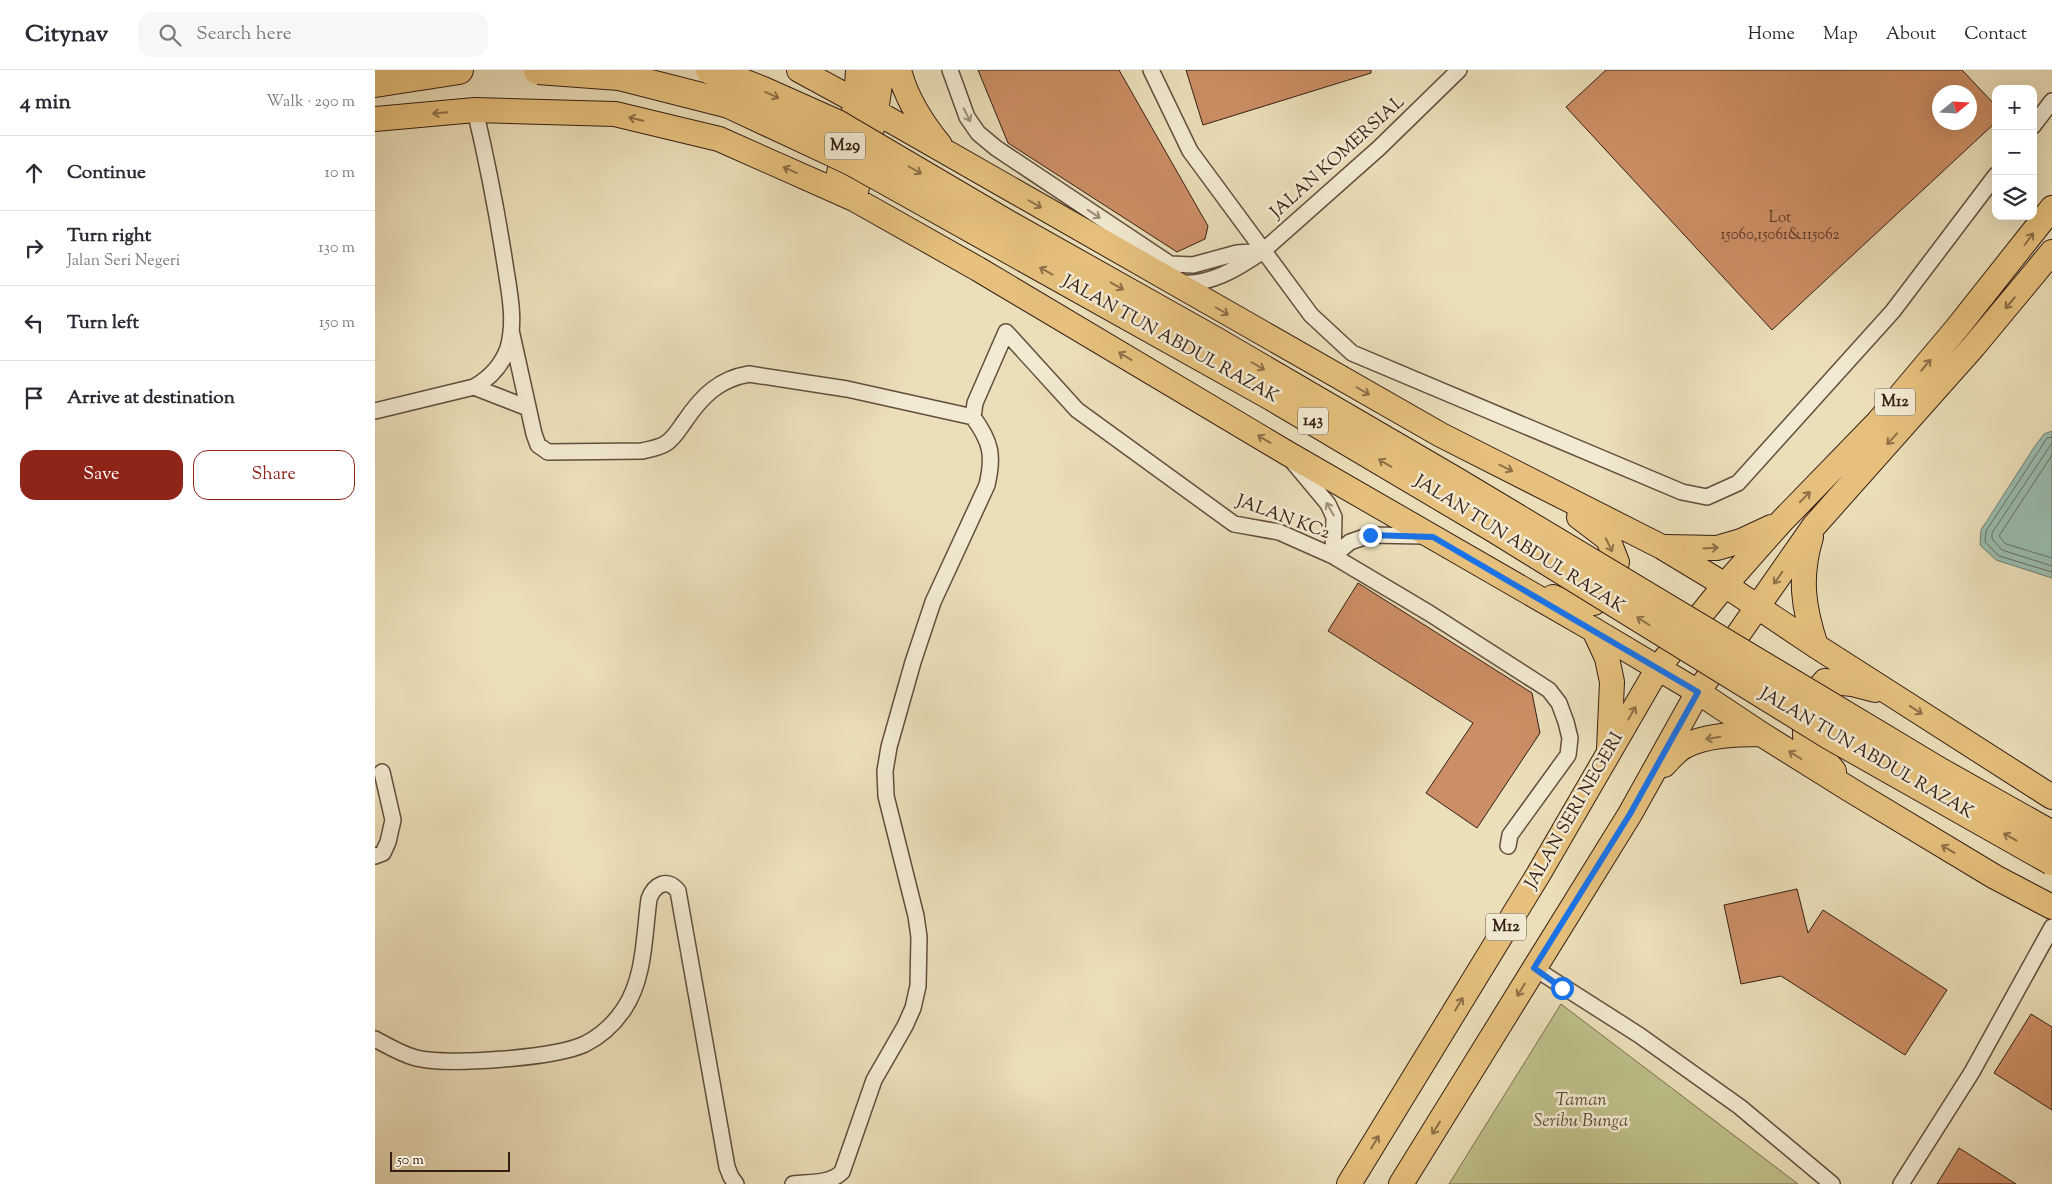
<!DOCTYPE html>
<meta charset="utf-8">
<style>
body{margin:0;font-family:"Sorts Mill Goudy",serif;background:#f7f7f7;color:#2b2b33}
.controls{position:absolute;right:15px;top:15px;display:grid;overflow:hidden;border-radius:10px;box-shadow:0 5px 20px #0002}
.controls button{width:45px;height:45px;display:grid;place-items:center;padding:0;border:0;border-bottom:1px solid #e1e1e2;background:#fff;color:#2b2b33;font:25px sans-serif}
.compass{position:absolute;left:1557px;top:15px;width:45px;height:45px;border-radius:50%;background:#fff;box-shadow:0 5px 20px #0002;rotate:72deg}
.scale{position:absolute;left:15px;bottom:12px;width:120px;box-sizing:border-box;padding-left:5px;border:2px solid #341e15;border-top:0;font-size:14px;line-height:18px;white-space:nowrap;color:#341e15;-webkit-text-stroke:4px #f2ead2;paint-order:stroke}
.stop{position:absolute;width:15px;height:15px;margin:-11px;border:4px solid #1a73e8;border-radius:50%;background:#fff}
.stop.end{background:#1a73e8;border-color:#fff;box-shadow:0 1px 5px #0008}
.list{margin:0;padding:0;list-style:none}
h2{display:flex;justify-content:space-between;align-items:center;height:65px;margin:0;padding:0 20px;font-size:21px}
h2 small{font-size:16px;font-weight:400;color:#7c7c81}
.list li{display:grid;grid-template-columns:32px 1fr auto;gap:15px;align-items:center;box-sizing:border-box;height:75px;padding:0 20px;border-top:1px solid #e1e1e2}
.list b{display:block;font-size:19px;white-space:nowrap}
.list p{margin:0;font-size:16px;white-space:nowrap;color:#7c7c81}
.list em{font-size:16px;font-style:normal;color:#7c7c81}
.actions{display:flex;gap:10px;padding:15px 20px}
.actions a{flex:1;padding:11px 0;border:1px solid #8f2418;border-radius:15px;text-align:center;font-size:18px;color:#8f2418}
.actions .main{background:#8f2418;color:#fff}
.icon{flex:none;width:28px;height:28px;fill:none;stroke:currentColor;stroke-width:2;stroke-linecap:round;stroke-linejoin:round}
.map{position:relative;flex:none;width:1677px;height:1114px;overflow:hidden}
header{display:flex;align-items:center;gap:30px;box-sizing:border-box;height:70px;padding:0 25px;background:#fff;border-bottom:1px solid #e1e1e2}
header strong{font-size:24px}
nav{display:flex;gap:28px;margin-inline-start:auto;font-size:18px}
.search{width:350px;height:45px;background:#f7f7f7;display:flex;align-items:center;gap:12px;box-sizing:border-box;padding:0 18px;border-radius:15px;color:#7c7c81;font-size:19px}
main{display:flex}
aside{flex:1;background:#fff}
.map>svg:first-child{display:block}
.green{fill:#bec08a;stroke:#796f50}
.water{fill:#98bdb0;stroke:#707d72}
.lines{fill:none;stroke-linecap:round;stroke-linejoin:round}
.shore{stroke:#666e62;stroke-width:1}
.building{fill:#cc8e66;stroke:#341e15;fill-rule:evenodd}
.street-casing{stroke:#624e3e;stroke-width:18}
.primary-casing{stroke:#341e15;stroke-width:26}
.highway-casing{stroke:#341e15;stroke-width:30}
.street{stroke:#f2ead2;stroke-width:15}
.primary{stroke:#e6c07c;stroke-width:24}
.highway{stroke:#e6c07c;stroke-width:28}
.highway-bridge-casing{stroke:#341e15;stroke-width:30;stroke-linecap:butt}
.highway-bridge{stroke:#e6c07c;stroke-width:28}
.oneway{stroke:#8d6f48}
.oneway2{stroke:#9c8e7d}
.route{stroke:#1a73e8;stroke-width:6}
.labels{text-anchor:middle;dominant-baseline:central;stroke-width:5;stroke-linejoin:round;paint-order:stroke}
.number-label{font-size:15px;fill:#5a3a29}
.shield{fill:#f2ead2;stroke:#6d5b4e;stroke-width:1}
.shield-label{font-size:16px;font-weight:bold;fill:#341e15}
.street-label{font-size:18px;fill:#341e15;stroke:#f2ead2}
.park-label{font-size:18px;font-style:italic;fill:#5d4f38;stroke:#f2ead2}
</style>
<header>
<strong>Citynav</strong>
<div class="search"><svg class="icon" aria-label="search" viewBox="0 0 24 24"><circle cx="10" cy="10" r="6"/><path d="M15 15l6 6"/></svg>Search here</div>
<nav><a>Home</a><a>Map</a><a>About</a><a>Contact</a></nav>
</header>
<main>
<aside>
<h2>4 min<small>Walk · 290 m</small></h2>
<ul class="list">
<li><svg class="icon" aria-label="ahead" viewBox="0 0 24 24"><path d="M12 20V5M6 11l6-6 6 6"/></svg><div><b>Continue</b></div><em>10 m</em></li>
<li><svg class="icon" aria-label="right" viewBox="0 0 24 24"><path d="M7 20v-9h11M14 6l5 5-5 5"/></svg><div><b>Turn right</b><p>Jalan Seri Negeri</p></div><em>130 m</em></li>
<li><svg class="icon" aria-label="left" viewBox="0 0 24 24"><path d="M17 20v-9H6M10 6l-5 5 5 5"/></svg><div><b>Turn left</b></div><em>150 m</em></li>
<li><svg class="icon" aria-label="arrive" viewBox="0 0 24 24"><path d="M6 21V4h12l-3 4 3 4H6"/></svg><div><b>Arrive at destination</b></div></li>
</ul>
<div class="actions"><a class="main">Save</a><a>Share</a></div>
</aside>
<div class="map">
<svg width="1677" height="1114" viewBox="0 0 1677 1114">
<rect width="100%" height="100%" fill="#ebdfb9"/>
<filter id="stains"><feTurbulence type="fractalNoise" baseFrequency=".004" numOctaves="4"/><feColorMatrix values="0 0 0 0 .2 0 0 0 0 .09 0 0 0 0 .02 0 0 0 .5 -.17"/></filter>
<radialGradient id="worn" r=".72"><stop offset=".6" stop-color="#630" stop-opacity="0"/><stop offset="1" stop-color="#630" stop-opacity=".3"/></radialGradient>
<!-- green -->
<path class="green" d="M1186,934L1423,1114H1074Z"/>
<!-- water -->
<path class="water" d="M1677,361V508L1621,490L1605,475L1606,460L1660,376L1669,364Z"/>
<g class="lines">
<!-- shore -->
<path class="shore" d="M1677,367L1672,368L1665,379L1611,461L1610,472L1624,486L1677,502
M1677,373L1617,463V469L1627,480L1677,496
M1677,385L1624,466L1631,474L1677,488"/>
</g>
<!-- building -->
<path class="building" d="M603,0H744L833,156L830,169L802,182L633,73Z
M811,0H996V3L828,55Z
M1231,0H1587L1621,36V52L1397,260L1191,37ZM1564,22H1594V52H1564Z
M983,513L1157,623L1165,663L1102,758L1051,723L1098,653L953,561Z
M1422,819L1433,863L1448,840L1572,920L1530,985L1406,906L1366,914L1349,835Z
M1656,944L1677,957V1040L1619,1003Z
M1584,1078L1641,1114H1562Z"/>
<g class="lines">
<defs>
<path id="street" d="M575,0L592,47L603,63L621,78L795,194L818,195L862,183L888,181
M776,0L815,81L936,245L977,283L1307,422L1332,427L1363,413L1518,241L1621,105
M1658,56L1677,31
M803,213C835,216 863,198 888,181L1004,78L1084,0
M136,260L159,364L163,375L173,382L267,381C275,379 283,378 290,374C299,369 304,359 310,351C327,326 344,309 374,304L472,319L598,347
M99,317L153,338
M0,341L99,317C115,308 127,295 133,278C141,250 134,221 130,194C122,142 112,91 100,40
M918,392L953,434L959,447L958,486
M958,486L975,472L995,465L1050,466
M0,786L8,783L13,772L18,750L7,702
M1159,898L1264,965L1365,1037L1457,1114
M0,969C13,976 26,984 41,988C73,996 180,988 210,974C226,966 239,954 249,939C270,908 269,865 274,829C279,815 292,807 303,821L352,1097L356,1107L361,1114
M418,1114C434,1112 455,1114 467,1102L499,1010L530,956L538,938L543,916L544,867L541,846L511,726L510,701L514,677L538,592L558,532L612,415C619,385 616,372 598,347L600,333L631,262L702,340L859,454L904,462L958,486L1054,543L1174,620L1184,633L1191,652L1195,668L1193,685L1135,765L1133,776
M1526,1114L1597,1002L1677,857"/>
<path id="primary" d="M424,0L501,42L1066,365L1287,477L1350,515L1441,576L1677,727
M524,0C531,28 547,53 565,75
M0,49L100,40L240,44L344,69L479,129L603,199L912,383L1219,560L1323,622L1386,664L1474,719L1620,807L1677,837
M460,120L481,32L483,0
M479,129L501,42L507,0
M1436,467C1424,507 1428,537 1441,576
M1291,477L1342,478L1366,471L1396,457
M1178,527L1199,536L1219,533L1237,517L1242,492L1233,469L1204,447
M1219,560L1232,588L1237,612L1234,679
M1289,695C1295,689 1302,680 1310,676C1333,664 1361,665 1386,664
M1459,701L1430,667V634L1450,611L1477,614L1500,620
M974,1114L1163,805L1283,598L1350,515L1405,453L1503,352L1582,258L1677,138
M1026,1114L1255,744L1323,622L1439,456L1599,276L1677,182"/>
<path id="highway" d="M0,13L84,0"/>
</defs>
<!-- street casing -->
<use href="#street" class="street-casing"/>
<!-- primary casing -->
<use href="#primary" class="primary-casing"/>
<!-- highway casing -->
<use href="#highway" class="highway-casing"/>
<!-- street -->
<use href="#street" class="street"/>
<!-- primary -->
<use href="#primary" class="primary"/>
<!-- highway -->
<use href="#highway" class="highway"/>
<defs>
<path id="highway-bridge" d="M163,0L244,6L354,34L476,91L898,327L1119,458L1456,666L1677,791
M335,0L388,21L462,54L632,154L840,271L1080,411L1565,702L1677,765"/>
</defs>
<!-- highway-bridge casing -->
<use href="#highway-bridge" class="highway-bridge-casing"/>
<!-- highway-bridge -->
<use href="#highway-bridge" class="highway-bridge"/>
</g>
<!-- one-way arrows -->
<defs><path id="oneway-shaft" d="M-6 0H5M1.5-3L5.5 0L1.5 3" fill="none" stroke-width="1.6" stroke-linecap="round" stroke-linejoin="round" transform="scale(1.25)"/></defs>
<g class="oneway">
<use href="#oneway-shaft" transform="translate(397 25) rotate(24)"/>
<use href="#oneway-shaft" transform="translate(65 43) rotate(175)"/>
<use href="#oneway-shaft" transform="translate(261 49) rotate(-166)"/>
<use href="#oneway-shaft" transform="translate(415 100) rotate(-156)"/>
<use href="#oneway-shaft" transform="translate(540 100) rotate(30)"/>
<use href="#oneway-shaft" transform="translate(660 134) rotate(30)"/>
<use href="#oneway-shaft" transform="translate(1654 169) rotate(-53)"/>
<use href="#oneway-shaft" transform="translate(671 201) rotate(-151)"/>
<use href="#oneway-shaft" transform="translate(742 216) rotate(29)"/>
<use href="#oneway-shaft" transform="translate(1635 233) rotate(130)"/>
<use href="#oneway-shaft" transform="translate(847 241) rotate(30)"/>
<use href="#oneway-shaft" transform="translate(750 286) rotate(-149)"/>
<use href="#oneway-shaft" transform="translate(1551 295) rotate(-50)"/>
<use href="#oneway-shaft" transform="translate(883 296) rotate(30)"/>
<use href="#oneway-shaft" transform="translate(988 321) rotate(30)"/>
<use href="#oneway-shaft" transform="translate(889 369) rotate(-149)"/>
<use href="#oneway-shaft" transform="translate(1517 369) rotate(132)"/>
<use href="#oneway-shaft" transform="translate(1010 393) rotate(-149)"/>
<use href="#oneway-shaft" transform="translate(1131 398) rotate(27)"/>
<use href="#oneway-shaft" transform="translate(1430 427) rotate(-46)"/>
<use href="#oneway-shaft" transform="translate(1234 475) rotate(64)"/>
<use href="#oneway-shaft" transform="translate(1336 478) rotate(-4)"/>
<use href="#oneway-shaft" transform="translate(1403 508) rotate(125)"/>
<use href="#oneway-shaft" transform="translate(1268 551) rotate(-148)"/>
<use href="#oneway-shaft" transform="translate(1541 640) rotate(33)"/>
<use href="#oneway-shaft" transform="translate(1257 643) rotate(-60)"/>
<use href="#oneway-shaft" transform="translate(1338 668) rotate(170)"/>
<use href="#oneway-shaft" transform="translate(1420 685) rotate(-148)"/>
<use href="#oneway-shaft" transform="translate(1635 767) rotate(-151)"/>
<use href="#oneway-shaft" transform="translate(1573 779) rotate(-149)"/>
<use href="#oneway-shaft" transform="translate(1146 920) rotate(121)"/>
<use href="#oneway-shaft" transform="translate(1084 934) rotate(-59)"/>
<use href="#oneway-shaft" transform="translate(1061 1058) rotate(122)"/>
<use href="#oneway-shaft" transform="translate(1000 1072) rotate(-59)"/>
</g>
<g class="oneway2">
<use href="#oneway-shaft" transform="translate(592 45) rotate(63)"/>
<use href="#oneway-shaft" transform="translate(719 144) rotate(33)"/>
<use href="#oneway-shaft" transform="translate(955 439) rotate(-119)"/>
</g>
<g class="lines">
<!-- route -->
<path class="route" d="M995,465L1058,467L1323,622L1255,744L1159,898L1187,918"/>
</g>
<g class="labels">
<!-- number labels -->
<g class="number-label">
<text x="1405" y="148">Lot<tspan x="1405" dy="17">15060,15061&amp;115062</tspan></text>
</g>
<!-- shield labels -->
<g class="shield">
<rect x="450" y="62.5" width="40" height="27" rx="4"/>
<rect x="1500" y="318.5" width="40" height="27" rx="4"/>
<rect x="923" y="337.5" width="30" height="27" rx="4"/>
<rect x="1111" y="843.5" width="40" height="27" rx="4"/>
</g>
<g class="shield-label">
<text x="470" y="76">M29</text>
<text x="1520" y="332">M12</text>
<text x="938" y="351">143</text>
<text x="1131" y="857">M12</text>
</g>
<!-- street labels -->
<g class="street-label">
<text transform="translate(963 88) rotate(-42)">JALAN KOMERSIAL</text>
<text transform="translate(795 270) rotate(29)">JALAN TUN ABDUL RAZAK</text>
<text transform="translate(908 448) rotate(20)">JALAN KC2</text>
<text transform="translate(1144 475) rotate(32)">JALAN TUN ABDUL RAZAK</text>
<text transform="translate(1491 684) rotate(30)">JALAN TUN ABDUL RAZAK</text>
<text transform="translate(1200 741) rotate(-60)">JALAN SERI NEGERI</text>
</g>
<!-- park labels -->
<g class="park-label">
<text x="1206" y="1031">Taman<tspan x="1206" dy="21">Seribu Bunga</tspan></text>
</g>
</g>
<rect width="100%" height="100%" filter="url(#stains)"/>
<rect width="100%" height="100%" fill="url(#worn)"/>
</svg>
<div class="controls">
<button>+</button>
<button>−</button>
<button><svg class="icon" aria-label="layers" viewBox="0 0 24 24"><path d="M12 4l9 5-9 5-9-5zM3 14l9 5 9-5"/></svg></button>
</div>
<svg class="compass" viewBox="-18 -18 36 36"><path d="M0-13l5 13h-10z" fill="#e53935"/><path d="M0 13l5-13h-10z" fill="#7c7c81"/></svg>
<div class="scale">50 m</div>
<div class="stop" style="left:1187px;top:918px"></div>
<div class="stop end" style="left:995px;top:465px"></div>
</div>
</main>
